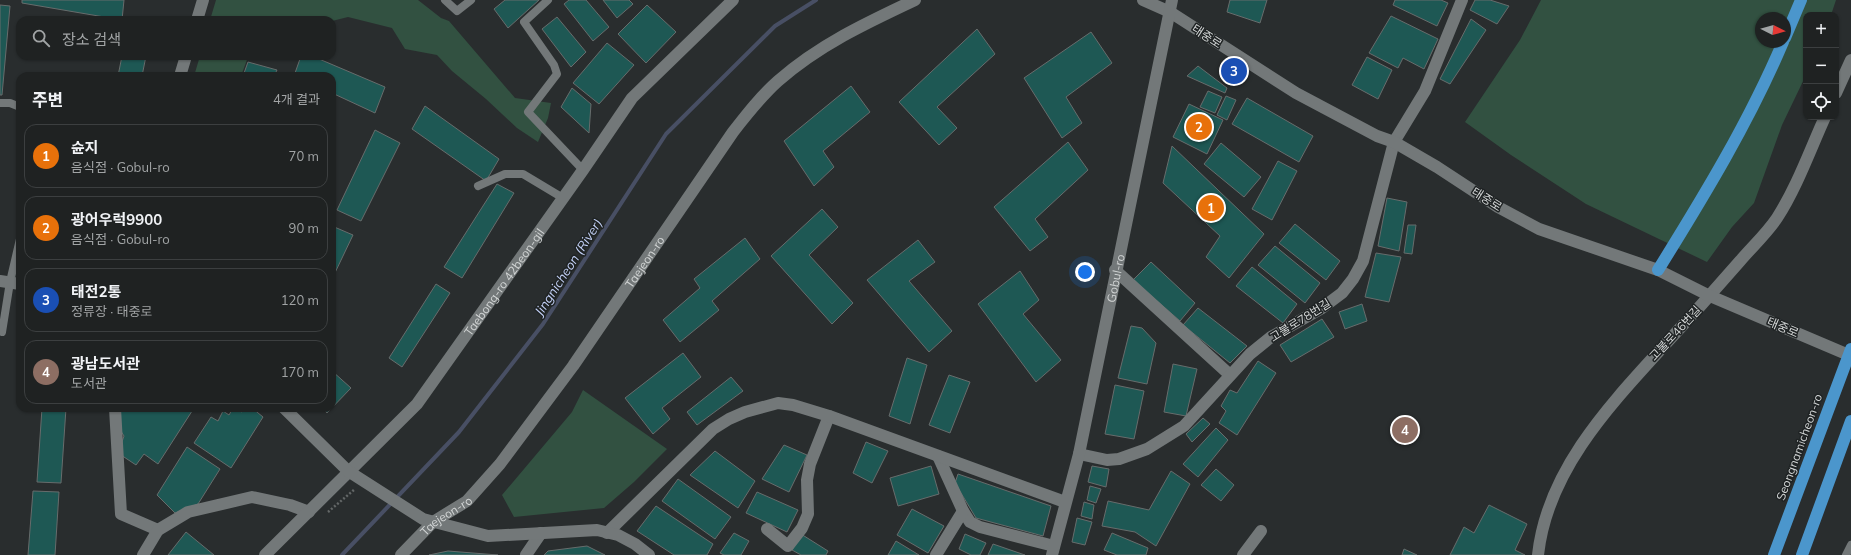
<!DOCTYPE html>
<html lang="ko">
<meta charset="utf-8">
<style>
body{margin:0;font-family:Mulish,"Noto Sans KR",sans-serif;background:#2c2f2f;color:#f1f3f6}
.controls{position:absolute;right:12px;top:12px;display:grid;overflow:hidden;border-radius:8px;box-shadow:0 1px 3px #0004}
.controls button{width:36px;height:36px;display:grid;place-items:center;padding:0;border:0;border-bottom:1px solid #3c3f40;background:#1f2222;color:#f1f3f6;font:20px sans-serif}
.compass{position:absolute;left:1755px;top:12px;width:36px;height:36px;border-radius:50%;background:#1f2222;box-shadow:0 1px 3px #0004;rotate:96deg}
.you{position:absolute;left:1085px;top:272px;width:14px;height:14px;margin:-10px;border:3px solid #fff;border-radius:50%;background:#1a73e8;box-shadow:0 0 0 6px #1a73e833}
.badge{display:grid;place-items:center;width:26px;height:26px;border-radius:50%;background:#e6ac36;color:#fff;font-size:13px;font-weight:700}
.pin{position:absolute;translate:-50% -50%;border:2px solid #fff;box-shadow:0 1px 4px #0006}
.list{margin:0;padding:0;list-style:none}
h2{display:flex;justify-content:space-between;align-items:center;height:52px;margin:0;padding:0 16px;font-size:17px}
h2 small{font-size:13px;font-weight:400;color:#a1a4a5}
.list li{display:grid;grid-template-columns:26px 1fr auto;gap:12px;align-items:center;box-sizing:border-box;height:64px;margin:0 8px 8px;padding:0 8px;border:1px solid #3c3f40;border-radius:12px}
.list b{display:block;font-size:15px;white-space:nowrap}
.list p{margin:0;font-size:13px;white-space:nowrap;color:#a1a4a5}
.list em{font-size:13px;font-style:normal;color:#a1a4a5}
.icon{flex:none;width:22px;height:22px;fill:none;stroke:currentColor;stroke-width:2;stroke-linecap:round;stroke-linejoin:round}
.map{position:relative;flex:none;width:1851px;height:555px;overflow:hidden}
.search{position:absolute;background:#1f2222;box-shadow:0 1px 3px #0004;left:16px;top:16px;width:320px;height:44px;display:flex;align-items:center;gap:10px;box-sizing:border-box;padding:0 14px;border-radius:12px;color:#a1a4a5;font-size:15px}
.panel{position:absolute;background:#1f2222;box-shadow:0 1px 3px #0004;left:16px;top:72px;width:320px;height:340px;border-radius:12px}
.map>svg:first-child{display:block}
.green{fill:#325141;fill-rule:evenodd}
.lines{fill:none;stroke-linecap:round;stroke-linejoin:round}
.stream{stroke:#484f64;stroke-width:4}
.building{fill:#1e5854;stroke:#676c6c}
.path{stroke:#636767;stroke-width:2.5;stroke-dasharray:2 2;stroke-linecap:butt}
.lane{stroke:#737879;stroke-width:8}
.street{stroke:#737879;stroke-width:12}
.secondary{stroke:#737879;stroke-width:12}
.highway{stroke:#4b96cc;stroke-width:12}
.labels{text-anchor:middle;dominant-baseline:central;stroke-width:3;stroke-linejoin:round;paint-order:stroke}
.street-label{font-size:12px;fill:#d2d5d5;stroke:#1f2324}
.water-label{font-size:13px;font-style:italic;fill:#c4d2f8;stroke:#1f2324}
</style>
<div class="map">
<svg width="1851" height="555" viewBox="0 0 1851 555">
<rect width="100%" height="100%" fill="#292d2e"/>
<!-- green -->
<path class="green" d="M216,0H418L441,18L449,21L515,98L551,103L548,118L538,142L517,128L486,99L452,71L437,55L405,49L392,28L348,17L332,21L210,20Z
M1541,0H1836L1831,15H1806V75L1782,125L1754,203L1732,227L1707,262L1586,204L1511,155L1465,122L1520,40ZM1761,18H1785V42H1761Z
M200,56H287L286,58L248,57L241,76H194Z
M583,390L667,449L634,482L604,508L514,517L502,495L572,412Z"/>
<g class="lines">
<!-- stream -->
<path class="stream" d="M342,555L459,432L543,324L666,134L775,26L816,0"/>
</g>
<!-- building -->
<path class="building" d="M22,0H124L122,20L22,3Z
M505,0H539L508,28L494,9Z
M569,0H586L609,27L593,41L564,4Z
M603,0H629L633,4L617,18Z
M1230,0H1267L1260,23L1227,12Z
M1395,0H1441L1448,3L1437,26L1393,5Z
M1475,0H1490L1509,6L1497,24L1470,10Z
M0,5L10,6L2,95H0Z
M647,5L676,32L646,63L618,34Z
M1391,16L1438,39L1424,69L1403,58L1398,68L1369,53Z
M557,17L586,52L571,67L542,29Z
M1471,19L1486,30L1450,84L1440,79Z
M977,29L995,54L937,107L957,128L939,145L899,102Z
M1091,32L1112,63L1066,97L1082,123L1062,138L1024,78Z
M607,43L634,65L599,104L573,83Z
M122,56H146L142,76H118Z
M301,56H312L385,87L375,113L332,93V76H294Z
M1367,57L1392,70L1378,99L1352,85Z
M248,62L277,70L274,76H243Z
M1198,66L1227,88L1225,93L1187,76Z
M851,86L870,112L823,151L834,167L814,186L784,141Z
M572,88L591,104L589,133L561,107Z
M1208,91L1222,97L1215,113L1200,107Z
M1226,96L1236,100L1227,120L1217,115Z
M1247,98L1313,136L1299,162L1232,124Z
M1189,104L1223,120L1207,154L1173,137Z
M425,106L499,159L486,181L412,129Z
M375,130L400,143L361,221L337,210Z
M1068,142L1088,170L1035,219L1048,237L1030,251L994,207Z
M1221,143L1261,177L1244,197L1204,164Z
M1172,146L1264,234L1229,278L1206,257L1220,236L1163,183Z
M1278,161L1297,171L1272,220L1252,209Z
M497,184L514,193L462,278L444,267Z
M1387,198L1407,202L1399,251L1378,246Z
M822,209L838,227L809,255L853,303L832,324L771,256Z
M1295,224L1340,261L1326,280L1279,243Z
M1408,225H1416L1412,254L1404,253Z
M332,226L353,235L332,279Z
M745,238L760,259L712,301L719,310L680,342L663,320L700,288L694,279Z
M918,240L935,262L909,281L952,331L929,352L867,280Z
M1275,246L1320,283L1305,303L1258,265Z
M1376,253L1401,257L1389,302L1365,297Z
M1151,262L1195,303L1180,321L1133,280Z
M1252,267L1297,304L1283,323L1236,286Z
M1020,271L1039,300L1023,314L1061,360L1036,382L978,304Z
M436,284L450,293L402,367L389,358Z
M1362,304L1367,321L1345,329L1339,312Z
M1198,308L1247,346L1230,363L1183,325Z
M1322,319L1334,337L1291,362L1280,345Z
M1131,326L1142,328L1156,343L1147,384L1118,378Z
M683,353L701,377L662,408L670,419L653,434L625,398Z
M907,358L927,365L910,424L889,416Z
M1258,361L1276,373L1237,435L1219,423L1226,411L1221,406L1230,390L1237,393Z
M1173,364L1197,369L1186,416L1164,412Z
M332,371L351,388L327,413L322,408H332Z
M949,375L970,382L950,433L929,425Z
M731,377L743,391L697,425L687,412Z
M1115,385L1144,391L1134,439L1105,434Z
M42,408H66L61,483L37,482Z
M119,408H194L158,464L144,454L136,465L118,453L124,436L117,425Z
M233,408L242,412L245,408H252L263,417L231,468L194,443L211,417L218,421L223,411L229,415Z
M1203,418L1210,424L1192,442L1186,434Z
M1216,428L1228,440L1198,477L1183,464Z
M866,442L888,451L872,483L853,473Z
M784,445L807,455L789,492L762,479Z
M187,447L220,469L198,504L175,513L157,495Z
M715,451L755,481L738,508L690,475Z
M931,466L939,494L898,506L890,478Z
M1092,466L1109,469L1106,487L1088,482Z
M1216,469L1234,485L1221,501L1201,485Z
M1171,471L1190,484L1156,546L1135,532L1102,526L1108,501L1149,510Z
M958,474L1051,506L1043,536L976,518L955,483Z
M678,479L731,517L715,539L662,501Z
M1090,486L1101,489L1096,503L1087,500Z
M33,491L59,492L55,555H28Z
M757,492L798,510L787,532L746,513Z
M1084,502L1094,505L1092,519L1081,516Z
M1489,505L1527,524L1515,550L1525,555H1450L1464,527L1474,533Z
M656,506L713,544L707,555H674L637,531Z
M912,509L944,526L928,553L897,535Z
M1077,518L1092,522L1085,545L1072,542Z
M186,532L214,555H168Z
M734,533L749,541L741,555H724L720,553Z
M1112,533L1148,548L1146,555H1117L1104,550Z
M801,534L828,551L826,555H801L792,550Z
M965,534L986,543L980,555H971L959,549Z
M896,541L919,555H888Z
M993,544L1025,555H988Z
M587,546L605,555H544L548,551Z
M1404,549L1417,555H1402Z
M448,551L498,555H429Z"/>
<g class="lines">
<!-- path -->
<path class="path" d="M328,512L355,489"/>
<!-- lane -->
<path class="lane" d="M445,0L457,11L471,0
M548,0L524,22L554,65L557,74L528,112L583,170
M0,103H10L20,107
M478,186L505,174H523L563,198
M2,332L10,282L20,239
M1846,555L1851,545"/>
<!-- street -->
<g class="street">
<path d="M197,20L203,0"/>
<path d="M180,76L186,56"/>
<path d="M1836,93L1851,60"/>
<path d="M1115,270L1230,375"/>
<path d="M115,408L121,514L158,530"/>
<path d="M1079,454L1107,460L1119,459L1147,449L1184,426L1250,354L1271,337L1322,308L1342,293L1353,279L1363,261L1394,142L1425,91L1462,0"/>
<path d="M938,456L963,511L970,522L980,527L1054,546"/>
<path d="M767,529L788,546L802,528L808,514L807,480L810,464L829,416"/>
<path d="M607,533L713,429L729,419L745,412L778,403L793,405L829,416L1065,502"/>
<path d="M143,555L158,530L188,512L252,497L290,505L309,512"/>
<path id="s1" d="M265,555L417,404L583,170L632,98L733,0"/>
<path d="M526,555L541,533"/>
<path d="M936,555L963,511"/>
<path d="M1243,555L1261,531"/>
<path d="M1538,555C1547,472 1607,408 1661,349C1688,320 1714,291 1740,261C1752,247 1767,233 1777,218C1797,187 1810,150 1825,117"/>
</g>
<!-- secondary -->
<g class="secondary">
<path d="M1143,0L1170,12L1296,93L1377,136L1394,142L1437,167L1498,207L1539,229L1658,270L1710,296L1851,356"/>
<path d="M0,281L20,284"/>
<path d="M284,408L348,471L423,519L488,536L597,530L618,535L635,544L649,555"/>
<path id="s2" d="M401,555L433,522L467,501L500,464L573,366L733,132C747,114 761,96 778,81C819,45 866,23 915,0"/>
<path id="s3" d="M1052,555L1079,454L1172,0"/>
</g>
<!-- highway -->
<path class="highway" d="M1785,38L1801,0
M1658,270C1704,196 1749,122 1783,42
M1774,555L1851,349
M1802,555L1851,421"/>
</g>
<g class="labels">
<!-- street labels -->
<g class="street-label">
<text transform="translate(1207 36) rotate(33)">태중로</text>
<text transform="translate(1487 199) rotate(32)">태중로</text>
<text stroke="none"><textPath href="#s2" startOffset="384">Taejeon-ro</textPath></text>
<text stroke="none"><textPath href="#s3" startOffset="284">Gobul-ro</textPath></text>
<text stroke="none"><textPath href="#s1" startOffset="364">Taebong-ro 42beon-gil</textPath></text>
<text transform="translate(1300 320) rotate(-32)">고불로78번길</text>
<text transform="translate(1783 327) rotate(23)">태중로</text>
<text transform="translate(1675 333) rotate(-47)">고불로46번길</text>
<text transform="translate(1799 447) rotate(-70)">Seongnamicheon-ro</text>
<text stroke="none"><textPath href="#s2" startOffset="60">Taejeon-ro</textPath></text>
</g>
<!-- water labels -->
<g class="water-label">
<text transform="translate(568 267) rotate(-57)">Jingnicheon (River)</text>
</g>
</g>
</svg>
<div class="controls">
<button>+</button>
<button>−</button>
<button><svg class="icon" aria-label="locate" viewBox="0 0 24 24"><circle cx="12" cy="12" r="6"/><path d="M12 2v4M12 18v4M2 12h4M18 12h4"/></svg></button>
</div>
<svg class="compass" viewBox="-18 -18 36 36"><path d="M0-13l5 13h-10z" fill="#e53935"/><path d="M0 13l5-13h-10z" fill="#a1a4a5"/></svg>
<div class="you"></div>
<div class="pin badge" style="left:1211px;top:208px;background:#e8710a">1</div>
<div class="pin badge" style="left:1199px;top:127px;background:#e8710a">2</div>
<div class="pin badge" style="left:1234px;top:71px;background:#1a4fb4">3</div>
<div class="pin badge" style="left:1405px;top:430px;background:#8d6e63">4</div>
<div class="search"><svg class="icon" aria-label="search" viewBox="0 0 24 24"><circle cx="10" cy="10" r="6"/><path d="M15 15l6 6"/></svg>장소 검색</div>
<section class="panel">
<h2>주변<small>4개 결과</small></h2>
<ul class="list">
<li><span class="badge" style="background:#e8710a">1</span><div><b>슌지</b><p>음식점 · Gobul-ro</p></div><em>70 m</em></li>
<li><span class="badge" style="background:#e8710a">2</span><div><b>광어우럭9900</b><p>음식점 · Gobul-ro</p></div><em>90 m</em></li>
<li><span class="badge" style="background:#1a4fb4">3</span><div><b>태전2통</b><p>정류장 · 태중로</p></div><em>120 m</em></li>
<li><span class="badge" style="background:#8d6e63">4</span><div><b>광남도서관</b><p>도서관</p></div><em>170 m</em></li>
</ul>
</section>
</div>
